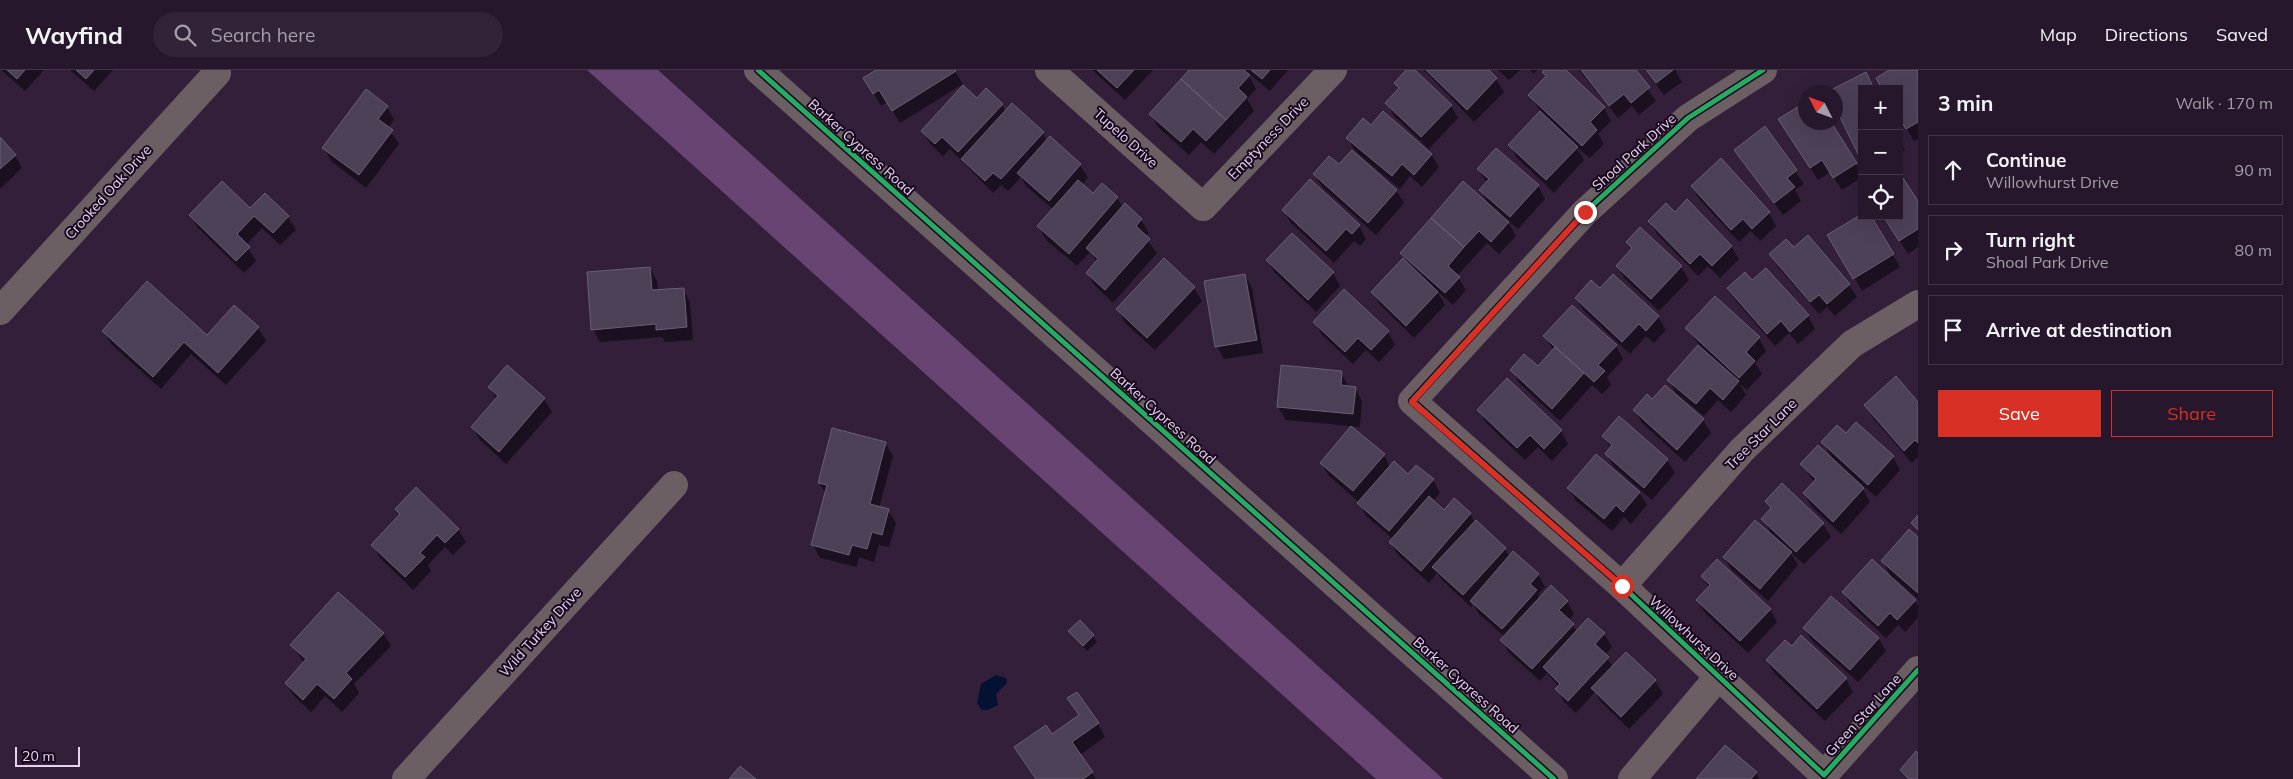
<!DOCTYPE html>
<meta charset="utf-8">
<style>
body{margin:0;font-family:Mulish,sans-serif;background:#322438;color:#f1f3f6}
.controls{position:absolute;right:15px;top:15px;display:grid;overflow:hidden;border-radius:0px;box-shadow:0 5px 20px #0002}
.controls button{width:45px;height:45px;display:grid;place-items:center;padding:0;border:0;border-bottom:1px solid #423648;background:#26172c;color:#f1f3f6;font:25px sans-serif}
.compass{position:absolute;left:1798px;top:15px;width:45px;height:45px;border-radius:50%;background:#26172c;box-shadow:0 5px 20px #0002;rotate:312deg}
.scale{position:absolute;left:15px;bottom:12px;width:65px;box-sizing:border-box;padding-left:5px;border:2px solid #e7d1ef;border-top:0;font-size:14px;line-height:18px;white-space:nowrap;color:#e7d1ef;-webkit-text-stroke:4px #18081d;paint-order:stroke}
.stop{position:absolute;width:15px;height:15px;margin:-11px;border:4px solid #d93025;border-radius:50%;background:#fff}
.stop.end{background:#d93025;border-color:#fff;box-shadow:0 1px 5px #0008}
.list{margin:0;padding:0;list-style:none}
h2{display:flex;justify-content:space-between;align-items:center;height:65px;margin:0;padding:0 20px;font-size:21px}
h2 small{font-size:16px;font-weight:400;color:#a49fa9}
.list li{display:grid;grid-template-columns:32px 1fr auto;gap:15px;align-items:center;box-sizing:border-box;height:70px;margin:0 10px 10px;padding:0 10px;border:1px solid #423648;border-radius:0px}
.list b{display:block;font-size:19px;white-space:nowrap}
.list p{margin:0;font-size:16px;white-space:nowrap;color:#a49fa9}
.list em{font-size:16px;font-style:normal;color:#a49fa9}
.actions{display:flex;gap:10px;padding:15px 20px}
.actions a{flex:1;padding:11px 0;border:1px solid #d93025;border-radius:0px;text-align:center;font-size:18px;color:#d93025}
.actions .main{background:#d93025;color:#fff}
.icon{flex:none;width:28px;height:28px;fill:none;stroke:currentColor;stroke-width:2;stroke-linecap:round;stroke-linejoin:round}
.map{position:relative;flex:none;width:1918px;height:709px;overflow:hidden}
header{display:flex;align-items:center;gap:30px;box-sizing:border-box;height:70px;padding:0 25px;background:#26172c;border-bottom:1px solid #423648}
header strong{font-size:24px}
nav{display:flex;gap:28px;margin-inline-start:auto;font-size:18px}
.search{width:350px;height:45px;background:#322438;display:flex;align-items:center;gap:12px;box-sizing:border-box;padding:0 18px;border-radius:28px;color:#a49fa9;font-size:19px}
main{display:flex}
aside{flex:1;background:#26172c}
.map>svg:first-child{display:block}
.forest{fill:#674472}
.water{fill:#051132}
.shadow{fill:#0007}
.building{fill:#4d4158;stroke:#6b5e77}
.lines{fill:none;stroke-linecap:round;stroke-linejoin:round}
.minor{stroke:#6b5f63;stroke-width:28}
.cycleway-casing{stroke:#18081d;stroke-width:8}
.cycleway{stroke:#26ab63;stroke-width:5}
.route{stroke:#d93025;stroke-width:6}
.labels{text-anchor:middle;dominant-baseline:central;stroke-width:4;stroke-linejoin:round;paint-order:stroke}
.street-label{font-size:14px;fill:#e7d1ef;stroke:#18081d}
</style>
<header>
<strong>Wayfind</strong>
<div class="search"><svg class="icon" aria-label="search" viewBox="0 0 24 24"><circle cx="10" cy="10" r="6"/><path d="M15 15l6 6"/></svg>Search here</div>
<nav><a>Map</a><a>Directions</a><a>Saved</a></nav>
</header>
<main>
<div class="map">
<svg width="1918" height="709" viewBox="0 0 1918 709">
<rect width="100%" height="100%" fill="#331f3a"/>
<!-- forest -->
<path class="forest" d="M587,0H658L1443,709H1376Z"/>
<!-- water -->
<path class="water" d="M996,605L1006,608L1007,613L996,624L998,635L987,640H982L977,633L981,614Z"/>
<!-- shadow -->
<path class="shadow" d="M1,0H44L25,21Z
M70,0H113L94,21Z
M878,0H954L963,14L900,53L887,32L881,36L865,8Z
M1092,0H1153L1125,30Z
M1191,0H1288L1270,21L1247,2L1256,19L1247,29L1254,41L1214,84L1201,72L1189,85L1158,57L1151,44Z
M1408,0H1413L1451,36L1458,48L1429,79L1394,46L1387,33L1399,20L1395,13Z
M1424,0H1487L1496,9L1504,22L1474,52Z
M1498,0H1520L1509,10Z
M1530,0H1537L1534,4Z
M1545,0H1564L1604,38L1611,51L1598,64L1604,74L1590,88L1576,77L1584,90L1554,123L1517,88L1510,75L1541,42L1530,25L1546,8L1543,2Z
M1579,0H1634L1656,31L1639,45L1632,36L1618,48Z
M1645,0H1678L1676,2L1682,12L1664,25Z
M1892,0H1918V69L1914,71L1899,46V19Z
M1865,4L1874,19H1862V89L1836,37V22H1828Z
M977,30L1002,35L1006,42L1043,63L1047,71L1050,68L1080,95L1088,108L1082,115L1093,125L1102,115L1117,128L1123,138L1125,135L1141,150L1149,163L1145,167L1157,183L1113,233L1095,216L1087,203L1097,192L1090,182L1077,196L1046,170L1039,157L1054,140L1026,116L1021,107L1008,121L1001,115L993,123L950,79L943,86L930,74L923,61Z
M387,37L394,50L388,58L399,74L366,118L331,91L324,78Z
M1806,52L1856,94L1862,107L1842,120L1830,102L1818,110L1787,63Z
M1764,58L1804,114L1795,120L1801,131L1783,145L1735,80Z
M1348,68L1431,84L1439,97L1422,117L1410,106L1400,119L1355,81Z
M0,69L15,85L22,98L0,119Z
M1899,69L1905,80L1899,83Z
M1339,96L1396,120L1404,133L1376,165L1322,117L1314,105Z
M1478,99L1538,116L1545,129L1518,159L1507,150L1516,166L1499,184L1487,173L1457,206L1466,220L1453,235L1437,221L1445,235L1414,268L1380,235L1373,222L1405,189L1401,183L1489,135L1481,121L1487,113Z
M1692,117L1769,143L1776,156L1760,171L1751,161L1739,172L1700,130Z
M265,125L288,147L296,160L280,175L262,158L246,175L256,191L244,203L198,158L191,145L250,140Z
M1918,133V177L1908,184L1884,146H1899Z
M1283,140L1359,156L1366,169L1360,176L1354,171L1334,193L1291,153Z
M1675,144L1731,176L1739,189L1720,208L1708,196L1698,206L1657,164L1649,151Z
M1862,146H1870L1900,197L1862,221L1836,178Z
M1640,158L1681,197L1689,210L1659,241L1625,209L1617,196L1632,180L1627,172Z
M1292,164L1333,203L1340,216L1316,242L1275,203L1267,190Z
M1794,179L1849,215L1857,227L1835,246L1827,237L1819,244L1778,197L1770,184Z
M1164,190L1194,218L1202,231L1155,280L1125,253L1118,240Z
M650,198L657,211L658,221L683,219L690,232L693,270L665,272L662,267L600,272L593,259Z
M1245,205L1252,218L1263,283L1224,289L1217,276Z
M1613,206L1658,247L1666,260L1654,273L1646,266L1630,284L1584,241L1576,229L1600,220Z
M1752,212L1808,246L1815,259L1798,274L1789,263L1775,276L1736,231L1728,219Z
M1315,252L1388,262L1395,275L1379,292L1366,280L1353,294L1322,265Z
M258,258L266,271L226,315L191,284L161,319L111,274L104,261L208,266Z
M1687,258L1759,268L1766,281L1755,293L1762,304L1747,320L1740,314L1746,325L1731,342L1718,330L1704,346L1676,323L1669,310L1699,275Z
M1545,266L1616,276L1623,289L1607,307L1611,315L1602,324L1592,315L1560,351L1519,313L1512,300L1538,298L1553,280Z
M1341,303L1349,317L1355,318L1362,331L1360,357L1286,350L1278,337Z
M1665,316L1703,350L1711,363L1685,392L1642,353L1634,340L1652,331Z
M489,317L544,329L552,342L506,394L480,370L472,357L497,330Z
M1918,334V387L1912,393L1873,348L1865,335Z
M1479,340L1561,361L1568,374L1552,391L1538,377L1525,390L1486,353Z
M1619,348L1667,390L1675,403L1652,430L1614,397L1606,384L1611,378L1604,366Z
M1846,365L1893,387L1900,400L1876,427L1832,388L1823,372Z
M885,373L893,386L879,438L888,440L896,453L889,477L879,475L874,492L859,487L857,497L820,488L813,475L826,424L819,413Z
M1384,385L1390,397L1409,406L1433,410L1440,423L1433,431L1444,441L1454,430L1470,444L1475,453L1505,479L1510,487L1538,504L1545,517L1538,525L1540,528L1567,531L1574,544L1569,550L1577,562L1588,549L1604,564L1612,577L1605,585L1613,597L1626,583L1655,611L1663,624L1629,659L1600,631L1595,622L1576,643L1564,632L1557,619L1559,617L1547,603L1540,611L1509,583L1502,570L1505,567L1479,544L1473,534L1471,537L1442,510L1437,503L1429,513L1398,485L1390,472L1393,469L1366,446L1359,432L1329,406L1321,393Z
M1802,395L1863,419L1870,432L1841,464L1812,437L1804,424L1815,413Z
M1568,418L1639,422L1647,435L1631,454L1624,447L1612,461L1576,431Z
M1766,432L1823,454L1831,467L1804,494L1791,483L1798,495L1768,531L1732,500L1724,488L1773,467L1763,449L1771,440Z
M397,439L458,459L466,472L453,485L445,477L428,495L431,501L413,520L380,488L373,475L400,446Z
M1918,468V529L1894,508L1893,510L1915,530L1918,536V548L1905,562L1898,555L1886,568L1851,535L1843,522L1892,508L1882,491Z
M1702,506L1770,539L1777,552L1748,583L1705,543L1697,531L1709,518Z
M1804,558L1878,568L1886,581L1858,612L1812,571Z
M1070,561L1093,566L1097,572L1087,581Z
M383,563L391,576L354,614L359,623L342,642L325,626L311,642L294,626L286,613L304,593L292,575Z
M1792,577L1846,609L1853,622L1825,651L1775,604L1767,591Z
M1098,654L1105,667L1080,685L1096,709H1036L1015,678Z
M1756,703L1759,709H1698Z"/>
<!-- building -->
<path class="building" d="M7,0H25L17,9Z
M76,0H94L86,9Z
M876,0H956V1L892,41L879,20L873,24L863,8Z
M1097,0H1134L1117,18Z
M1189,0H1244L1250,5L1238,18L1247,27L1226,50L1181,9Z
M1251,0H1270L1262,9Z
M1406,0H1415L1452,35L1421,67L1385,33L1399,18L1394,13Z
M1426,0H1489L1497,8L1467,40Z
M1544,0H1566L1605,37L1590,52L1597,60L1582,76L1528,25L1546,6L1542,2Z
M1581,0H1636L1650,17L1631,33L1624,24L1609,36Z
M1646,0H1673L1656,13Z
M1889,0H1918V52L1906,59L1899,48V19H1882L1876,8Z
M1866,2L1874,19H1862V85L1859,86L1836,39V22H1827Z
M1181,9L1226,50L1206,71L1193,59L1181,72L1149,44Z
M963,15L977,28L986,18L1003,34L958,82L942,67L935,74L921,61Z
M366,19L388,36L378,49L393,60L359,105L322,78Z
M1806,32V52H1831L1857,93L1833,108L1822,90L1810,98L1778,49Z
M1012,33L1044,62L1001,109L993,103L985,111L961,89Z
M1383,41L1432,84L1414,105L1402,94L1392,106L1346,68L1363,48L1371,55Z
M1540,41L1578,77L1546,110L1508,75Z
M1765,56L1797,100L1787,108L1795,117L1774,133L1734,80Z
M1050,66L1081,94L1049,131L1017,103Z
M0,67L16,85L0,99Z
M1496,78L1539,115L1510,147L1479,120L1489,109L1477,99Z
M1352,80L1397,120L1368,153L1313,104L1329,86L1339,94Z
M1721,88L1770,142L1752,159L1743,149L1731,160L1691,116Z
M1899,102L1918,131V159L1899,171L1883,146H1899Z
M1310,109L1360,155L1352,164L1346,159L1326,181L1282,140Z
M1078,110L1093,123L1102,113L1118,127L1069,184L1037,156Z
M222,111L250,138L265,123L289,146L273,163L254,146L237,164L250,177L236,191L189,145Z
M1463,111L1509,152L1491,172L1479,161L1464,177L1431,148Z
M1687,129L1732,176L1712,196L1700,184L1690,194L1648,151L1666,133L1675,142Z
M1125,133L1142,149L1136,156L1150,169L1105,220L1086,203L1098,189L1086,178Z
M1862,144V146H1871L1894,184L1853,209L1827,165Z
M1431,148L1464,177L1448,196L1460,207L1445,223L1400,183Z
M1640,157L1682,196L1651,229L1616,196L1632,178L1626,172Z
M1292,163L1334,202L1308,230L1266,190Z
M1808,165L1850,214L1827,234L1819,225L1810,232L1769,184L1786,169L1794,177Z
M1164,188L1195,217L1147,268L1116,239Z
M1403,188L1438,222L1406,256L1371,222Z
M650,197L652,220L684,218L687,257L656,260V254L591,260L587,202Z
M1766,198L1809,245L1790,262L1781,251L1767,264L1727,218L1745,202L1752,210Z
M1245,204L1257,270L1215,277L1204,211Z
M1613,204L1659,246L1646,261L1639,254L1622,272L1575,228L1591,210L1600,218Z
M147,211L207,265L234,235L259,257L218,303L184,272L153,307L102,261Z
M1344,219L1389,261L1371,280L1358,268L1345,282L1313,252Z
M1715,226L1760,267L1746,282L1755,291L1739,308L1685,258Z
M1572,235L1617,275L1598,295L1605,301L1594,312L1543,266Z
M1698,275L1739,311L1723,330L1710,318L1696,334L1667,310Z
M1555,277L1584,303L1552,339L1510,300L1524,284L1538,296Z
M507,295L545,328L499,382L471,357L498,326L488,317Z
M1281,295L1342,301L1341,315L1356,317L1353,344L1277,337Z
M1896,306L1918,332V373L1915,370L1904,381L1864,335Z
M1507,308L1562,360L1544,379L1530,365L1517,378L1477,340Z
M1665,315L1704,349L1677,380L1633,340L1647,324L1652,329Z
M1619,346L1668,389L1644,418L1605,384L1612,375L1602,366Z
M1856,352L1894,386L1868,415L1821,372L1837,355L1846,363Z
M1351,356L1385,384L1353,421L1320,393Z
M832,358L886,372L870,434L889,439L882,465L872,462L867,479L852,475L849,485L811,475L827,415L818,413Z
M1818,375L1864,418L1833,452L1803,423L1816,409L1800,394Z
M1596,384L1640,422L1623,442L1616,435L1604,449L1567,418Z
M1394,391L1408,404L1416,395L1434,409L1389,461L1357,433Z
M1782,413L1824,453L1796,482L1761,449L1771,438L1765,431Z
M416,417L459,459L445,473L437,465L420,483L425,487L405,507L371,475L400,444L395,439Z
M1429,426L1444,440L1454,428L1471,443L1421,501L1389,472Z
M1918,445V460L1911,453Z
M1476,450L1506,478L1463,525L1432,497Z
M1755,450L1792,482L1760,519L1723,487Z
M1909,459L1918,467V523L1881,491Z
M1513,481L1539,504L1530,514L1537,520L1502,559L1470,531Z
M1717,489L1771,539L1740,571L1696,530L1710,515L1701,506Z
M1872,489L1916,530L1897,550L1890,543L1878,556L1842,522Z
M1551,515L1568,531L1559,540L1574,554L1532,599L1500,570Z
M338,522L384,563L346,603L352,609L334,629L317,614L303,630L285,613L306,589L290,575Z
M1831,526L1879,568L1850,600L1803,558Z
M1588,548L1605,563L1595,574L1609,587L1568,631L1555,619L1560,614L1543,597Z
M1080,550L1094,565L1083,576L1068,561Z
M1801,565L1847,608L1817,639L1766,590L1785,570L1792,576Z
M1626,582L1656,610L1621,647L1591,618Z
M1077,622L1099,653L1072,672L1093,702L1083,709H1036L1014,677L1046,655L1052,664L1079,645L1067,628Z
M1725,675L1757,702L1751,709H1696Z
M1916,681L1918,683V709H1909L1900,700Z
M740,696L756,709H729Z"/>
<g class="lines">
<!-- minor -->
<path class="minor" d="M758,0L1554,709
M1049,0L1203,137L1333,0
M1763,0L1688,48L1585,142L1412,331L1622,516L1824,705L1918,600
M0,241L217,3
M1622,516L1742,380L1852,274L1918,234
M406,709L674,415
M1632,709L1719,606"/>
<defs>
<path id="cycleway" d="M758,0L1554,709
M1763,0L1688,48L1585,142L1412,331L1622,516L1824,705L1918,600"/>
</defs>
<!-- cycleway casing -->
<use href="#cycleway" class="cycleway-casing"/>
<!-- cycleway -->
<use href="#cycleway" class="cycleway"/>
</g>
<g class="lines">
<!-- route -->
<path class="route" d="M1585,142L1412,332L1622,516"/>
</g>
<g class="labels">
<!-- street labels -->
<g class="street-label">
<text transform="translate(1126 68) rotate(42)">Tupelo Drive</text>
<text transform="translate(1268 68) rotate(-46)">Emptyness Drive</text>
<text transform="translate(861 77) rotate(42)">Barker Cypress Road</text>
<text transform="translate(1634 82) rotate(-42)">Shoal Park Drive</text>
<text transform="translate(108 122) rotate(-48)">Crooked Oak Drive</text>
<text transform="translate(1163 346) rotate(42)">Barker Cypress Road</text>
<text transform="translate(1761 364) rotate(-45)">Tree Star Lane</text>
<text transform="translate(540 562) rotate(-48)">Wild Turkey Drive</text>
<text transform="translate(1694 568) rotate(43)">Willowhurst Drive</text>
<text transform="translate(1466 615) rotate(42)">Barker Cypress Road</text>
<text transform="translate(1863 645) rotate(-48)">Green Star Lane</text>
</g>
</g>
</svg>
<div class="controls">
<button>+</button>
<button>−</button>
<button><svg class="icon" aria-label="locate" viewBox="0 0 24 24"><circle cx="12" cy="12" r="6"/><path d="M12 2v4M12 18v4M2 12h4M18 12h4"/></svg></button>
</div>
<svg class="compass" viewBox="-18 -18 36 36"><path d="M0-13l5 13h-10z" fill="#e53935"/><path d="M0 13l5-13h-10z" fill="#a49fa9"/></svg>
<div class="scale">20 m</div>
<div class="stop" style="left:1622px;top:516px"></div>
<div class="stop end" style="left:1585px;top:142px"></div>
</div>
<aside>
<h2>3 min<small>Walk · 170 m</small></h2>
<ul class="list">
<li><svg class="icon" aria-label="ahead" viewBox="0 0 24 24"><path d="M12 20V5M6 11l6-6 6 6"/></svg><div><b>Continue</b><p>Willowhurst Drive</p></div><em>90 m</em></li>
<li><svg class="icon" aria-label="right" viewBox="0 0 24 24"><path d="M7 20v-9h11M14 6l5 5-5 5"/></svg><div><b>Turn right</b><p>Shoal Park Drive</p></div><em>80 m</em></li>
<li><svg class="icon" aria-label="arrive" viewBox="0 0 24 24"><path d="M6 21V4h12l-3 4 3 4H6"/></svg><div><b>Arrive at destination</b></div></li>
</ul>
<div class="actions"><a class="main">Save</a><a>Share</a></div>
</aside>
</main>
